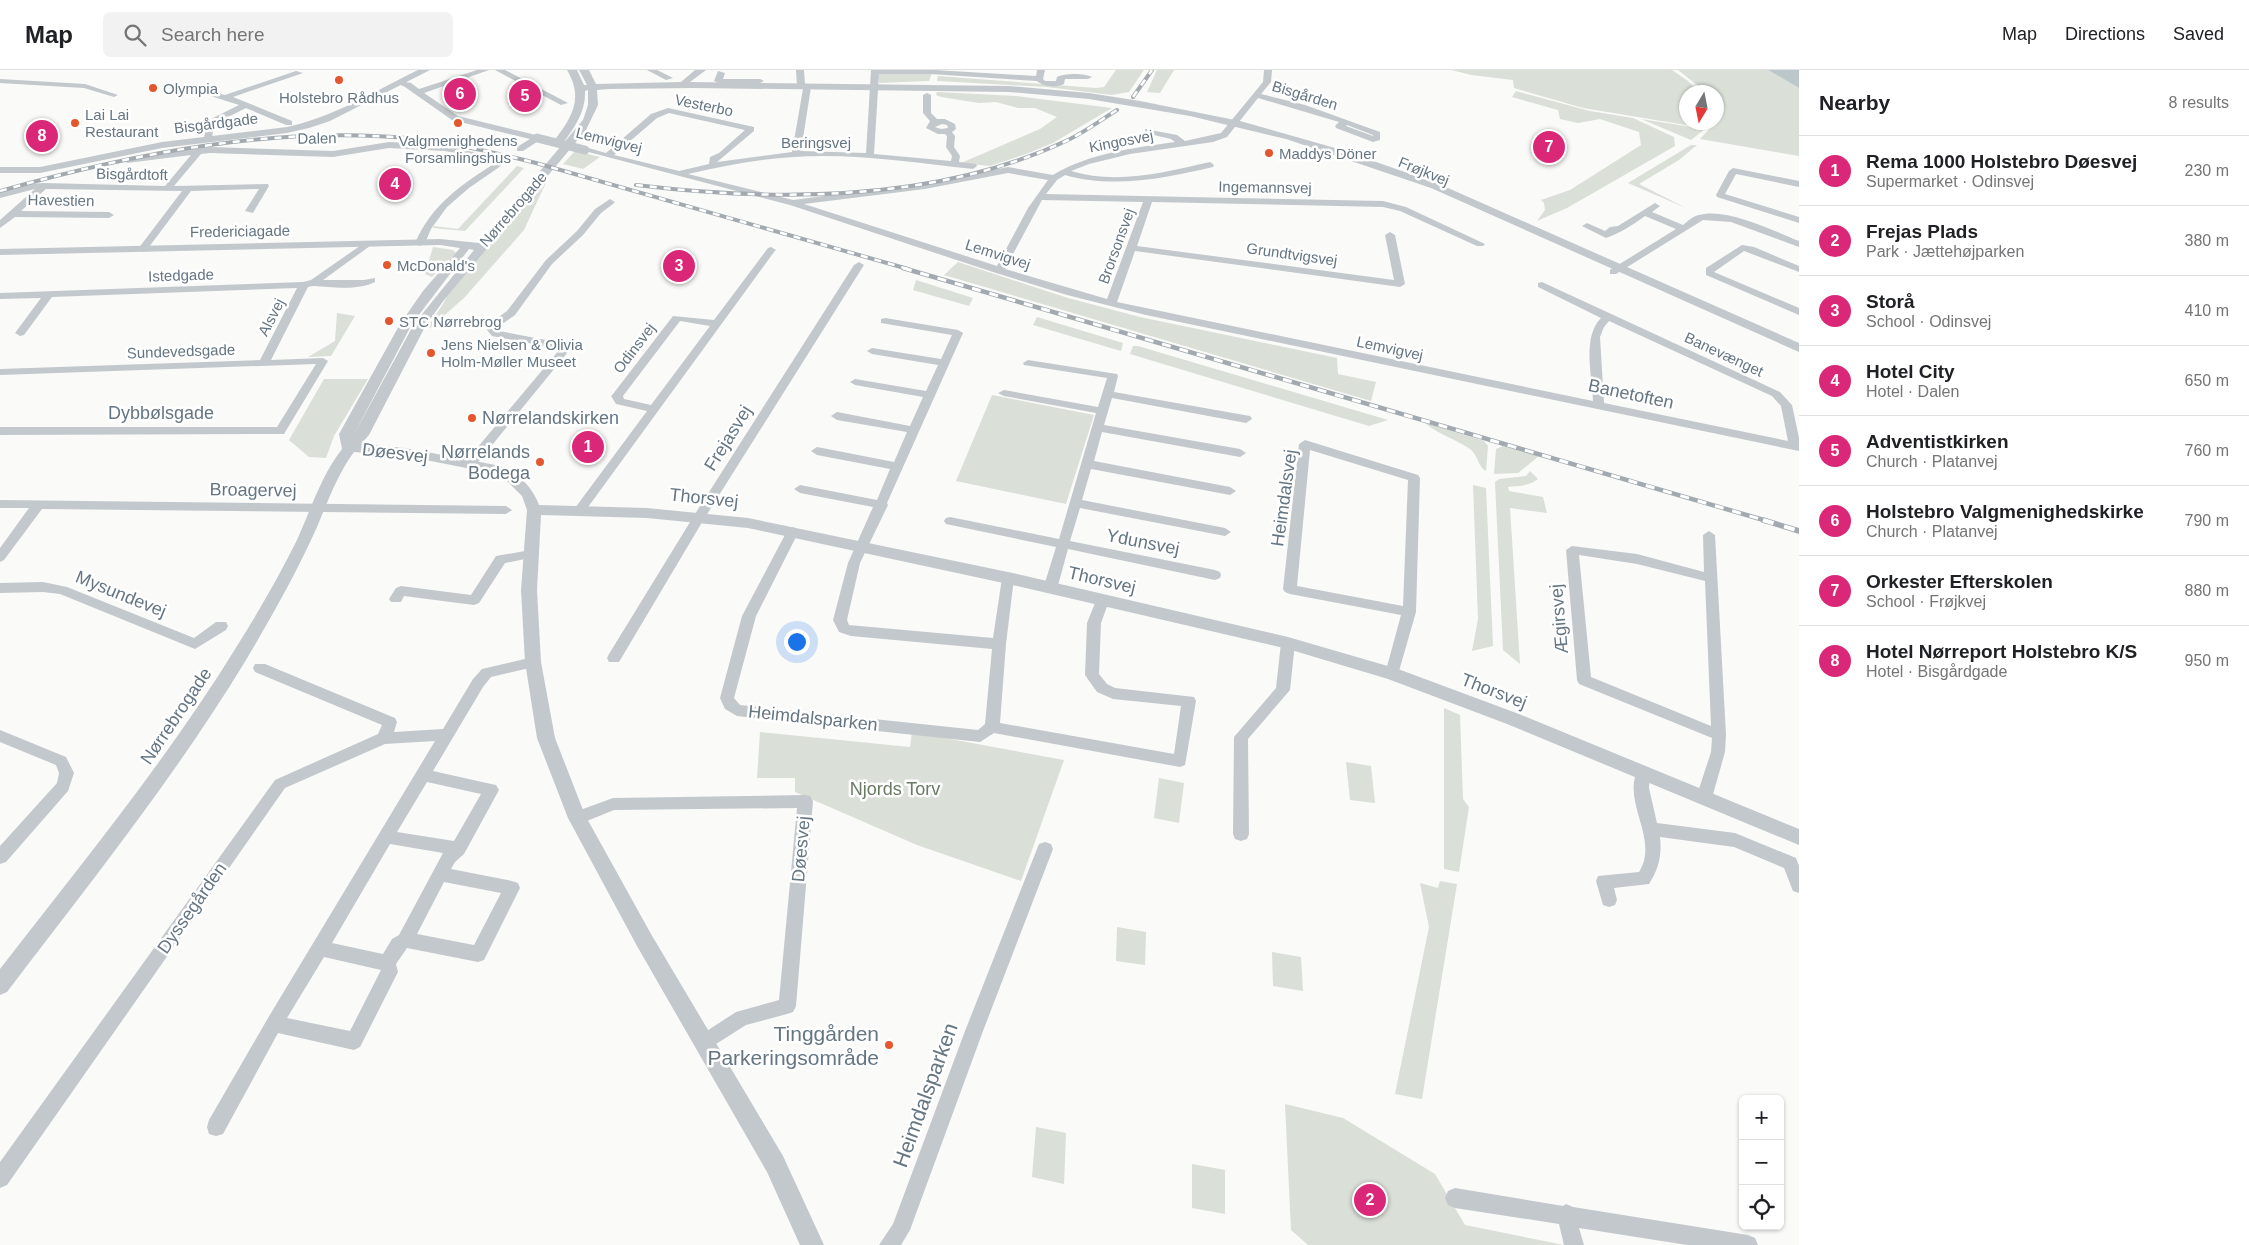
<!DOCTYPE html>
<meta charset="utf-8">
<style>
body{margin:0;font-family:Arial,sans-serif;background:#f2f2f2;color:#202124}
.controls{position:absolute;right:15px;bottom:15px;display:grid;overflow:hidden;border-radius:8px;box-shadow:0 1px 4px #0004}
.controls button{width:45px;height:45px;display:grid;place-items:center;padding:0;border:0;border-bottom:1px solid #e0e0e0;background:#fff;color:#202124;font:25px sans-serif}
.compass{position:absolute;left:1679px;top:15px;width:45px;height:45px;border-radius:50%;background:#fff;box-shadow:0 1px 4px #0004;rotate:190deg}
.you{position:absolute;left:796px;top:571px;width:18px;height:18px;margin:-12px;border:4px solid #fff;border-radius:50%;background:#1a73e8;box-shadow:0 0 0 8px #1a73e833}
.badge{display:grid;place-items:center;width:32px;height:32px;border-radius:50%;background:#db2777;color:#fff;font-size:16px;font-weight:700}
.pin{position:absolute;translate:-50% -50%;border:2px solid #fff;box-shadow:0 1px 5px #0006}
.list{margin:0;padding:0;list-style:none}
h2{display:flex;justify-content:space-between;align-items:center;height:65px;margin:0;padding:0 20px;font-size:21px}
h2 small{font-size:16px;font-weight:400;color:#757577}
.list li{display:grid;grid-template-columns:32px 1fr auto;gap:15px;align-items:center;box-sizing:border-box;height:70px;padding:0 20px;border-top:1px solid #e0e0e0}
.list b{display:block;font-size:19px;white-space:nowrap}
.list p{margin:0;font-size:16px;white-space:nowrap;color:#757577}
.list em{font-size:16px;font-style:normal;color:#757577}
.icon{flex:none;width:28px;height:28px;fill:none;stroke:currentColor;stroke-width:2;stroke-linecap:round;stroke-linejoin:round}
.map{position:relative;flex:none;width:1799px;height:1175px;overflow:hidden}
header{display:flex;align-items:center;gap:30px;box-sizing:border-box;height:70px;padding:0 25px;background:#fff;border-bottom:1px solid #e0e0e0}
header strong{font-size:24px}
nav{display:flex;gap:28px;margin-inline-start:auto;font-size:18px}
.search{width:350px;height:45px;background:#f2f2f2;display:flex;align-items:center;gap:12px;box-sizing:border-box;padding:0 18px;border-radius:8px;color:#757577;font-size:19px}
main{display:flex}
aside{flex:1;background:#fff}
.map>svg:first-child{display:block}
.green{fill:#dadfd7}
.water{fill:#bbc7cb}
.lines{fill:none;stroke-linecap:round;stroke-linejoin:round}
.minor{fill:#c3c8cc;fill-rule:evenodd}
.tertiary{fill:#c3c8cc;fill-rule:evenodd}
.rail-far2-casing{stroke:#a2aab0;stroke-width:4}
.rail-far1-casing{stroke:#a2aab0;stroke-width:4.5}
.rail-casing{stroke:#a2aab0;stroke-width:5.5}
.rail-far2{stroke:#fff;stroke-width:2.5;stroke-dasharray:7;stroke-linecap:butt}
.rail-far1{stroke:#fff;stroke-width:3;stroke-dasharray:9;stroke-linecap:butt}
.rail{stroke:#fff;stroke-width:4;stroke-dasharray:11;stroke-linecap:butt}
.minor-bridge{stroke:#c3c8cc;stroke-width:9}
.poi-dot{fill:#e4572e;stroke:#fff;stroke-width:2}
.labels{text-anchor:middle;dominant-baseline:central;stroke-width:5;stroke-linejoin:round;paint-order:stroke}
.far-poi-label{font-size:15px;fill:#657683;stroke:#fff;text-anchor:start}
.far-street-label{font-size:15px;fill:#657683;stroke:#fff}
.street-label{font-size:18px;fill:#657683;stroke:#fff}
.poi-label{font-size:18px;fill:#657683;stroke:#fff;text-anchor:start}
.park-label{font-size:18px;fill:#687a64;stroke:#fff}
.near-poi-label{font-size:21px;fill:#657683;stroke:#fff;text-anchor:end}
.near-street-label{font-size:21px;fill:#657683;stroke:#fff}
</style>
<header>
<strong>Map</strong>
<div class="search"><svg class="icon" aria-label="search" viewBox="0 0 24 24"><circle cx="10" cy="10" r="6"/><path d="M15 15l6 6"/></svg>Search here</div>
<nav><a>Map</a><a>Directions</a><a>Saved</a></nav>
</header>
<main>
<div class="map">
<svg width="1799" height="1175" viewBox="0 0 1799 1175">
<rect width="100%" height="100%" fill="#fafaf8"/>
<!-- green -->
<path class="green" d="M1116,0H1144L1129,22L1112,25L1047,17L937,11L938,6L1096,18L1104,17Z
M1157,0H1174L1160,23L1147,22Z
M1452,0H1672L1688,11L1699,22H1686V52L1707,53V55L1704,58L1583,38L1514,18L1513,10L1471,5Z
M1678,0H1768L1799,18V86L1700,69L1716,52V22H1706Z
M879,3H932L929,11L879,13Z
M1516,21L1590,41L1633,48L1674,67L1675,76L1567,138L1537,151L1545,140L1544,133L1541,130L1570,120L1641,75L1639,62L1600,49L1578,53L1560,49L1558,40L1512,27Z
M937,22L1016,26L1112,38L1053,73L1026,84L990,96L961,93L1040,59L1057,47L1035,38H1018L996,32L979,33L941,27L936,25Z
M1641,49L1705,59L1691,70Z
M1691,75H1697L1679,90L1639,114L1686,138L1628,113Z
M575,81L600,87L583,99L563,94Z
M517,96L524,98L465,161L433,158L434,156L458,159Z
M547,107L548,108L524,160L464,228L430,258H427L443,234L449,222Z
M433,177L453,180L456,183L432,207L425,204Z
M958,192L1068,228L1140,247L1337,288L1338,304L1376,312L1371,331L944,205Z
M916,210L973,228L969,236L913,220Z
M337,243L355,246L331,286L308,287L335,271Z
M1037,247L1123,273L1121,281L1033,255Z
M1133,276H1138L1388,350L1369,356L1130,284Z
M324,309H368L334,366L326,388L309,387L289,370Z
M992,325L1094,345L1066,434L956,411Z
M1425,353L1484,371L1488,376L1486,401C1478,397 1478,385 1470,379C1456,369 1439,365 1425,353Z
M1503,376L1539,386L1518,403L1494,404L1496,379Z
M1530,401L1538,409C1529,416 1519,416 1508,417L1509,421L1543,427L1547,443L1510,438L1520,594L1503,580L1495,412L1499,409L1526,406Z
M1473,415L1486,418L1493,576L1472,581L1478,549Z
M1444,638L1460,645L1463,729L1469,737L1459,802L1444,799Z
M760,662L910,677L912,662L1064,690L1021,811L917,775L795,722V708H757Z
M1346,692L1371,696L1375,733L1350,730Z
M1159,708L1184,713L1179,753L1154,748Z
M1440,811L1457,814L1422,1029L1395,1024L1429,857L1420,813L1438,818Z
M1117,857L1146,862L1145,895L1116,891Z
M1272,882L1301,887L1303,921L1273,916Z
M1285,1034L1343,1048L1435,1104L1465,1155L1564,1175H1308L1291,1160Z
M1036,1057L1066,1063L1064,1114L1032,1107Z
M1192,1094L1225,1100V1144L1192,1138Z"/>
<!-- water -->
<path class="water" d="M1768,0H1799V18Z"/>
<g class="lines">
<!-- minor -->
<path class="minor" d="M477,0H489L424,23L458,46L540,66V70L523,81H517V77L530,69L452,50L405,17L396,13L400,11L411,13L419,19Z
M495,0H505L568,33L561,35Z
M647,0H657L673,8L666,10Z
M796,0H804L805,15L811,17L801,81L866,83L871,0H935L1036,6L1037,0H1045L1043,9L1045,11H1056L1057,7C1064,3 1085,3 1092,7L1088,9H1065L1064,14C1057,18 1043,17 1037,11L930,4H879L874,84L951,91L952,86L946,77L947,66L945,64H938L926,58L930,51L923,43V25L927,23L931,25V43L937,49H945L955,54L956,59L952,62L955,66L954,77L960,86L959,92L976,94L977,96L973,99C914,93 854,83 794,87C758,89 723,96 688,104L793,130L925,113L1008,97L1053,105C1089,83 1134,78 1175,72L1171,69L1145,63V59L1177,65L1185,71L1221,63L1263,12L1264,0H1272L1271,12L1261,24L1305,35L1380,62V70L1373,72L1336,58L1335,56L1339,52L1258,28L1227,67L1213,72L1130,84L1089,94L1071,101C1116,115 1166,102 1210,92L1214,95L1213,97C1166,108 1113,119 1065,105L1057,110L1046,124L1383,131L1406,137L1485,174L1483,176H1477L1400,141L1383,137L1152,132L1137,176L1394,210L1385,165L1390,162L1395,165L1405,214L1400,217L1135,181L1117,232L1593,331C1592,306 1582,267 1601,248L1538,217V213L1542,212L1780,322L1792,335L1799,368V381L1146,245L1067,225L996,203L790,135L581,80L585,77L606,83L651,44L668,38L754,57V61L717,92L792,82L803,19L797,17ZM669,43L745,60L719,83L710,87L709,94L679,101L614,85L657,48ZM942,54L947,55L948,58L941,59L935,57ZM1347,55L1373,65V66L1346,56ZM1008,103L1048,110L1028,138L997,196L804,134L925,119ZM1042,130L1143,132L1107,229L1005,199ZM1609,251L1772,326L1781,336L1788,371L1604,333L1600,267L1604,257Z
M296,1L303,3L233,27L292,51V55H286L246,38L214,54L212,68L208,71L204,68L207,51L239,35L179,16L183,14L225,25Z
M718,1L725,3L723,9H760L764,11L760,13H718L714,11Z
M0,9L85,14L118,25L114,27L84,18L0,13Z
M389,72L445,75L508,91L469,118L447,137L431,159L425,173L420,176L415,173C432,134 462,114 497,92L445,81L389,78L333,87L210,83L201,84L174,116L268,114L269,116L253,143L245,141L259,119L191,121L146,181L143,182L138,179L182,121L46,119L21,141L109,142L114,145L109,148L15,147L0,158V150L35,119L0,128V122L28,114L44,113L165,116L191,85L127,93L126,91L130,88L210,77L333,81Z
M1733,98L1799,111V117L1736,104L1725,124L1799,147V153L1717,127L1716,125L1729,101Z
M610,129L615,132L613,134L601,143L583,165L552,194L515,245L498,257L499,261L567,274L572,277L475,396H467L465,393L467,390L560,279L492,266L487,260L489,254L507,241L546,190L577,161L595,139Z
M1655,133L1660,136L1652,142L1683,155C1688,151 1693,146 1699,145C1726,137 1774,161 1799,171V177L1731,152L1703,150L1616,204H1610V200L1676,159L1645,146C1633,155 1620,163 1606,168L1582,156L1587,153L1605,161L1610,157L1618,156Z
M367,171L372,174L370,176L323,210H364L375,208V212C362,219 342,218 328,217C320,217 315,215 308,217L271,290L323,288L328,291L284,364L0,365V357H277L316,294L0,305V299L260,290L297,218L52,227L24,265L20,266L15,263L41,228L0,229V223L303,212L311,210Z
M1742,175L1754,177L1799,196V202L1744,181L1714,202L1799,238V245L1706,205V198Z
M771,177L776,180L774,182L583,444H575L573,441L575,438L647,341L616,334L611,326L613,324L673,246L714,250L768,178ZM680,251L710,256L651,335L624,329L623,326Z
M859,192L864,195L704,449L619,592H609L607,588L609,584L695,444L854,195Z
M885,248L958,260L963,263L887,433L888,435L860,493L847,550L849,555L993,568L1002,508L1003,505H1013L1014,508L1006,574L1000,653L1174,684L1181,636L1113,629L1097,622L1085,605L1087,553L1097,528H1107L1109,531L1101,553L1099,604L1107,614L1115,618L1194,627L1196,631L1185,695L1180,697L994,663L980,672L737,646L725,639L720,628L742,546L787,461L793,457L799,461L756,546L734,628L740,635L978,660L985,654L992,579L851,566L839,562L833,550L848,493L873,437L800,423L794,419L800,415L877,430L890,399L817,385L811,381L817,377L894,392L907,362L837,350L831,346L837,342L910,356L923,327L855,315L850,312L855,309L926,321L938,295L872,284L867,281L872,278L941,289L952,265L881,253V249Z
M1028,290L1117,304L1118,306L1114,322L1250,346L1252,349L1246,353L1112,328L1104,355L1240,379L1246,383L1240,387L1102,362L1094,391L1230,417L1236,421L1230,425L1091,399L1082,430L1225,458L1231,462L1225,466L1080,438L1070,471L1215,500L1220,502L1221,505L1220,508L1215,510L1068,479L1057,519L1055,522H1045L1043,519L1056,477L946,454L944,451L946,448L950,447L1059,469L1096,343L1004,326L998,323L1004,320L1098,337L1107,308L1024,295L1023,293Z
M1305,370L1418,405L1420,408L1416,542L1397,608L1392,609L1387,608L1385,604L1401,545L1290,524L1285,522L1283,519L1299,374ZM1310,380L1408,410L1403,536L1297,516Z
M0,430L506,436L512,440L506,444L42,439L4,490L0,492V478L29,438H0Z
M1709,461L1715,465L1726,665L1725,682L1712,728L1709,733L1704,734L1699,733L1696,728L1711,682L1712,668L1579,614L1577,610L1566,480L1572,476L1637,484L1704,502L1703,465ZM1579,485L1637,494L1705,511L1711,656L1591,607Z
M531,480L537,484L535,487L505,493L479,533L474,535L404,526L401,532H391L389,529L396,518L401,516L471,525L496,486Z
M43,512L67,517L194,568L216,552H226L228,556L226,560L195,579L60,524L43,522L0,523V513Z
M1288,568L1293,569L1295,573L1290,620L1248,669L1249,764L1247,769L1241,771L1235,769L1233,764L1234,667L1276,618L1281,573L1283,569Z
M533,587L538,588L540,592L538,596L491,607L483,617L433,701L491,714L496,715L499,720L464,784L455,792L451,799L512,811L518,813L520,818L484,890L478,892L407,878L396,894L398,902L360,977L354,980L278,963L223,1064L216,1066L209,1064L207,1057L209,1050L268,948L435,671L385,674L285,718L7,1115L0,1118V1092L275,710L378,664L382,655L255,602L253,598L255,594H265L395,648L397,652L394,662L443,659L473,609L482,599ZM427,712L481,724L454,771L397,762ZM390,774L443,783L399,865L392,869L383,884L332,873ZM444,812L501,823L474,875L417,864ZM324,887L381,900L350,961L287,948Z
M0,660L66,687L74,703L68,721L6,792L0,794V776L57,713L59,703L56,695L0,672Z
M1643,697L1648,699L1650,703L1649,718L1657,753L1735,763L1796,788L1799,796V823L1793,821L1784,798L1734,777L1660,767C1662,785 1659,798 1649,814L1614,818L1617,830L1615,835L1609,837L1603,835L1596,811L1598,806L1639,802C1660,769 1621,732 1638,699Z
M805,725L810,726L813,731L796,936L793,942L787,944L746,955L705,981L699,978L696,972L699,966L736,942L779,930L797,738L614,740L577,755L572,753L569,748L572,743L613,728Z
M1045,772L1051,774L1053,779L983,961L910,1160L901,1175H879L893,1154L965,961L1037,779L1039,774Z
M1455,1118L1563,1136L1566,1134L1573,1137L1748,1165L1755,1168L1758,1175H1687L1579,1158L1584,1175H1564L1559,1154L1455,1138L1448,1135L1445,1128L1448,1121Z"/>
<!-- tertiary -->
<path class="tertiary" d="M418,0H430L330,51L309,58L287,63L162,78L40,103H0V97H40L162,72L287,57C334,47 375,21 418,0Z
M567,0H577L584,15H587L579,0H589L596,14L681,12L695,0H706L690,12L1009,16L1089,23L1140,31L1240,51L1342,80L1439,114L1799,273V282L1431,118L1286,69L1190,46L1089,29L1009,22L693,18L609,19L597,20L598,35L586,60L444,230L426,255L369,365L361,374L405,378L501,396C519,405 532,416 539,435L647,438L748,448L1008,502L1288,567L1398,599L1519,644L1799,759V775L1507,654L1388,609L1288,579L1008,514L748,458L647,448L541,445L537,520L541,592L555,668L585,745L651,864L783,1086L824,1175H800L767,1102L637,876L568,748L537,668L525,592L521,520L527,440L522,426L505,409L492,403L405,386L354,382C334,409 325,441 311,470C292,511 269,551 246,590C175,707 90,813 7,922L0,925V899C82,793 167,690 237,576C259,541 279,506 297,470C311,439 321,406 342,379L339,364L400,254L423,221L460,178L440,175L0,185V179L440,169L479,173L583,50L588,35V20L585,21C586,41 575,57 563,73H555L554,71C572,47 584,29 567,0ZM469,179L474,180L414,254L353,366L412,254Z"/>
<defs>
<path id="rail-far2" d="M1133,27L1152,0
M636,115C776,132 938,132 1068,70C1085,62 1101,50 1117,40
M0,121C135,83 276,55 417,69C458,74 497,83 536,93L908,199"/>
<path id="rail-far1" d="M903,198L1767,451"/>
<path id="rail" d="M1763,450L1799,461"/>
</defs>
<!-- rail-far2 casing -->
<use href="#rail-far2" class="rail-far2-casing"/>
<!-- rail-far1 casing -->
<use href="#rail-far1" class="rail-far1-casing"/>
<!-- rail casing -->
<use href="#rail" class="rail-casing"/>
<!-- rail-far2 -->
<use href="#rail-far2" class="rail-far2"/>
<!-- rail-far1 -->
<use href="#rail-far1" class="rail-far1"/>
<!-- rail -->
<use href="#rail" class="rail"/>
<!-- minor-bridge -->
<path class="minor-bridge" d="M537,68L585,80"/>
</g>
<!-- markers -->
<g class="poi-dot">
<circle cx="339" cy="10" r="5"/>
<circle cx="153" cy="18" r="5"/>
<circle cx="75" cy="53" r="5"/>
<circle cx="458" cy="53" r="5"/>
<circle cx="1269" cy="83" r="5"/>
<circle cx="387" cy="195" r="5"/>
<circle cx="389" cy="251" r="5"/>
<circle cx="431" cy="283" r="5"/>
<circle cx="472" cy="348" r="5"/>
<circle cx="540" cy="392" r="5"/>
<circle cx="889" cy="975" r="5"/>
</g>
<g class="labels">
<!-- far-poi labels -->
<g class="far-poi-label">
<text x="163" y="18">Olympia</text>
<text x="339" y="27" text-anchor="middle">Holstebro Rådhus</text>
<text x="85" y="44">Lai Lai<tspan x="85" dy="17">Restaurant</tspan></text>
<text x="458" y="70" text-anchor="middle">Valgmenighedens<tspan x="458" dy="17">Forsamlingshus</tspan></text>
<text x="1279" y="83">Maddys Döner</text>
<text x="397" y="195">McDonald's</text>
<text x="399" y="251">STC Nørrebrog</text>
<text x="441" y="274">Jens Nielsen &amp; Olivia<tspan x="441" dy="17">Holm-Møller Museet</tspan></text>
</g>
<!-- far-street labels -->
<g class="far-street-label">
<text transform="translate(1305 25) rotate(17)">Bisgården</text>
<text transform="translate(704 35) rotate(12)">Vesterbo</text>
<text transform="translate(216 53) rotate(-7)">Bisgårdgade</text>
<text transform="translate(317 68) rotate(-1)">Dalen</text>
<text transform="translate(609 70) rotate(14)">Lemvigvej</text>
<text transform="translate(1121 71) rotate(-11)">Kingosvej</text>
<text x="816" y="72">Beringsvej</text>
<text transform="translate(1424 101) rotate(22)">Frøjkvej</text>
<text transform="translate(132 104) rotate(1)">Bisgårdtoft</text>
<text transform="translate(1265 117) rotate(1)">Ingemannsvej</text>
<text transform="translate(61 130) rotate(1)">Havestien</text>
<text transform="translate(513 139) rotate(-49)">Nørrebrogade</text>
<text transform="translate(240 161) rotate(-1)">Fredericiagade</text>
<text transform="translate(1116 176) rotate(-70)">Brorsonsvej</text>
<text transform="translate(998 184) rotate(18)">Lemvigvej</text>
<text transform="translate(1292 184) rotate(8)">Grundtvigsvej</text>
<text transform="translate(181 205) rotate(-2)">Istedgade</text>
<text transform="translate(271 247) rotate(-63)">Alsvej</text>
<text transform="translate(634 278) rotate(-53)">Odinsvej</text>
<text transform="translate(1390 278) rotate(12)">Lemvigvej</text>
<text transform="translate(181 281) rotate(-2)">Sundevedsgade</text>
<text transform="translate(1724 284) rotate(25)">Banevænget</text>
</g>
<!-- street labels -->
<g class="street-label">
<text transform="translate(1631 324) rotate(12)">Banetoften</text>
<text x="161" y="343">Dybbølsgade</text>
<text transform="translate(728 368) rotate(-58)">Frejasvej</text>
<text transform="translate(395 383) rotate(7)">Døesvej</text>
<text transform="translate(253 420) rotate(1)">Broagervej</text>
<text transform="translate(704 428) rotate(6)">Thorsvej</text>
<text transform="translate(1284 428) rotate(-82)">Heimdalsvej</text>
<text transform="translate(1143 472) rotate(11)">Ydunsvej</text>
<text transform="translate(1102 510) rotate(13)">Thorsvej</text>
<text transform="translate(121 524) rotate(22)">Mysundevej</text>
<text transform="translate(1559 549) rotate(-95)">Ægirsvej</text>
<text transform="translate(1494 621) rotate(21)">Thorsvej</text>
<text transform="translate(176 646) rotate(-56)">Nørrebrogade</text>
<text transform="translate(813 648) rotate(6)">Heimdalsparken</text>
<text transform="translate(801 779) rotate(-85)">Døesvej</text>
<text transform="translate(192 838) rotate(-55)">Dyssegården</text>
</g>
<!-- poi labels -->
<g class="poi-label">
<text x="482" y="348">Nørrelandskirken</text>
<text x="530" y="382" text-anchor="end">Nørrelands<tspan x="530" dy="21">Bodega</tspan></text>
</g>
<!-- park labels -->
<g class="park-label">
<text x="895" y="719">Njords Torv</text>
</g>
<!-- near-poi labels -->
<g class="near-poi-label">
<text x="879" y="963">Tinggården<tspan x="879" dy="24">Parkeringsområde</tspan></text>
</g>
<!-- near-street labels -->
<g class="near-street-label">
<text transform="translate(925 1025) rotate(-70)">Heimdalsparken</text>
</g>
</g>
</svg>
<div class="controls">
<button>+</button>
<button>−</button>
<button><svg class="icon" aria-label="locate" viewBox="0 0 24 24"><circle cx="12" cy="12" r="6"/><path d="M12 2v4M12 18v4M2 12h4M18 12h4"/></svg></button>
</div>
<svg class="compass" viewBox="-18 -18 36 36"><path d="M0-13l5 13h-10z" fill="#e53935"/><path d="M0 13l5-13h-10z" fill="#757577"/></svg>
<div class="you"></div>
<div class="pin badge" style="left:588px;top:377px">1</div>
<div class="pin badge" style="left:1370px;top:1130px">2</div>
<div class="pin badge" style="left:679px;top:196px">3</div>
<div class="pin badge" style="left:395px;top:114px">4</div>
<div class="pin badge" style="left:525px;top:26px">5</div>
<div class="pin badge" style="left:460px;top:24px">6</div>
<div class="pin badge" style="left:1549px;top:77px">7</div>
<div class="pin badge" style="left:42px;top:66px">8</div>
</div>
<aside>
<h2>Nearby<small>8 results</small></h2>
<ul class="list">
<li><span class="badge">1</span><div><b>Rema 1000 Holstebro Døesvej</b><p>Supermarket · Odinsvej</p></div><em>230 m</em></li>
<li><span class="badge">2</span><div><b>Frejas Plads</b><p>Park · Jættehøjparken</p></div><em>380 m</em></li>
<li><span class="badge">3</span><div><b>Storå</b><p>School · Odinsvej</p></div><em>410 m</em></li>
<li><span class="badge">4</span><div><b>Hotel City</b><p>Hotel · Dalen</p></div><em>650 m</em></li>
<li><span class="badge">5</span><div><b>Adventistkirken</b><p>Church · Platanvej</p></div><em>760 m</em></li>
<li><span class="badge">6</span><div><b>Holstebro Valgmenighedskirke</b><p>Church · Platanvej</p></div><em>790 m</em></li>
<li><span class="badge">7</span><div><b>Orkester Efterskolen</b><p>School · Frøjkvej</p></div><em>880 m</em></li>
<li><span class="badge">8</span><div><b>Hotel Nørreport Holstebro K/S</b><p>Hotel · Bisgårdgade</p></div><em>950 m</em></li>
</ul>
</aside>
</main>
